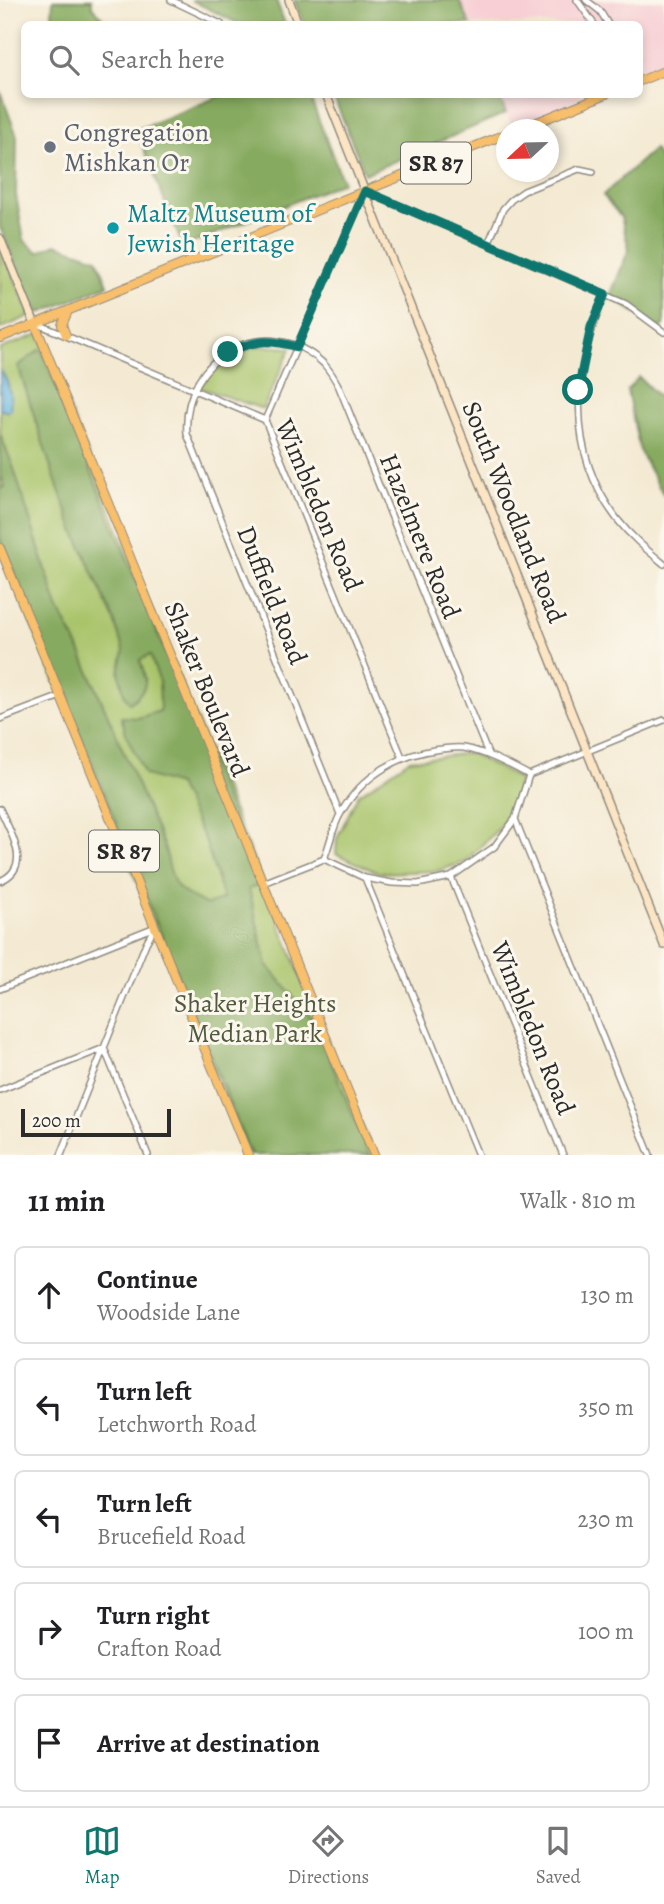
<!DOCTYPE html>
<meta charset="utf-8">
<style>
body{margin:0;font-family:Alegreya,serif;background:#f6f6f6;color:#202124}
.compass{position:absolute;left:496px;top:119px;width:63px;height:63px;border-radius:50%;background:#fff;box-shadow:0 4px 10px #0003;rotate:248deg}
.scale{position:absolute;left:21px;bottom:18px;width:150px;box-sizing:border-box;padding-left:7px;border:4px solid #2b2b2b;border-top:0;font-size:19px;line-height:24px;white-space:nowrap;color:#2b2b2b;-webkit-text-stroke:5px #fbf7ec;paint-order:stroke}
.stop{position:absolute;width:21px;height:21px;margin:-16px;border:5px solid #0f766e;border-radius:50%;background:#fff}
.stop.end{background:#0f766e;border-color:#fff;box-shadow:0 2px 7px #0008}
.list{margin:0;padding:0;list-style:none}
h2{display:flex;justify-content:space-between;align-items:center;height:91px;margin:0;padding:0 28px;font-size:30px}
h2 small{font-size:23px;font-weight:400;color:#757577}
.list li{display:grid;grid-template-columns:46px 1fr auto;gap:21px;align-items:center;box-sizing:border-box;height:98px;margin:0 14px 14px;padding:0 14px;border:2px solid #e0e0e0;border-radius:10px}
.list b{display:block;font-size:26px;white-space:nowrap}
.list p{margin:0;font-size:23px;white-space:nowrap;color:#757577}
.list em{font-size:23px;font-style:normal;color:#757577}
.icon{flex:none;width:38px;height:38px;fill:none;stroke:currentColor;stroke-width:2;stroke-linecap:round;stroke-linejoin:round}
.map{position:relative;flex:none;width:664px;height:1155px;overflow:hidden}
.search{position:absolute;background:#fff;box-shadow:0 4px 10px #0003;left:21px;right:21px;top:21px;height:77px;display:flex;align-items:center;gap:18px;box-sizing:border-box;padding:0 24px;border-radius:10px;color:#757577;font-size:26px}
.sheet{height:651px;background:#fff}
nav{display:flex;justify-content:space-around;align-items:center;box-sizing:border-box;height:98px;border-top:2px solid #e0e0e0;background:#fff;font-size:19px;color:#757577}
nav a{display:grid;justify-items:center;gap:4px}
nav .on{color:#0f766e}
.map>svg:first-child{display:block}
.built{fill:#f7cfd4}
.green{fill:#a9c46b;stroke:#6a784b;stroke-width:2}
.forest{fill:#86aa5f;stroke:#586a45;stroke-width:2}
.water{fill:#64b4df;stroke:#487085;stroke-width:2}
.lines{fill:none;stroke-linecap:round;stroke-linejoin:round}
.street-casing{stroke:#908a7f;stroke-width:8}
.secondary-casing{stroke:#908a7f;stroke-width:10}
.primary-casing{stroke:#908a7f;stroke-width:10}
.street{stroke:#fff;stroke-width:5}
.secondary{stroke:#fce5c4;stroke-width:7}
.primary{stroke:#f8bf6c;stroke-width:8}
.route{stroke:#0f766e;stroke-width:9}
.worship-dot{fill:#6b7280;stroke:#fbf7ec;stroke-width:2.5}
.culture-dot{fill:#0f9aa8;stroke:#fbf7ec;stroke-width:2.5}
.labels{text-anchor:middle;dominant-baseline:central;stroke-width:6;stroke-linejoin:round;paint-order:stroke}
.shield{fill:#fbf7ec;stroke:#696865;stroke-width:2}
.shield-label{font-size:24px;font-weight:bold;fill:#2b2b2b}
.worship-label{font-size:26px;fill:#5b616d;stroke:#fbf7ec;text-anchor:start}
.culture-label{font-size:26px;fill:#0d838f;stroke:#fbf7ec;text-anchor:start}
.street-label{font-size:26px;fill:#2b2b2b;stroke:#fbf7ec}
.park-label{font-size:26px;fill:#51593e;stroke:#fbf7ec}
</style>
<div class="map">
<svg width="664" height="1155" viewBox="0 0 664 1155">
<rect width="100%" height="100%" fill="#fbf7ec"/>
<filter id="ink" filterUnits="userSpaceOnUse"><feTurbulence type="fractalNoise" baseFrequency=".0143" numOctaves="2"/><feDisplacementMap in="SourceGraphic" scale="14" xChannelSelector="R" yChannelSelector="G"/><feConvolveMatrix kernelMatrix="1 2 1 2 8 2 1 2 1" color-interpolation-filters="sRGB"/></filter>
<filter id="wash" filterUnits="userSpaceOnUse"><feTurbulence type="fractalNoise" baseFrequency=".00686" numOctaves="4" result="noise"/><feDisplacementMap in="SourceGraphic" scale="28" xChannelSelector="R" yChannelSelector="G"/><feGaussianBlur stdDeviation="1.57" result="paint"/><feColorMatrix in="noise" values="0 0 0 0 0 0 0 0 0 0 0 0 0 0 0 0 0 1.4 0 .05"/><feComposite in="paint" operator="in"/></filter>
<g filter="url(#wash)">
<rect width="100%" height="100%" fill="#f4ead3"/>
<!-- built -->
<path class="built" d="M459,0H664V71L640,81V24H470Z
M498,95H605L518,130L513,129Z"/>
<!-- green -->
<path class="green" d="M0,243L30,316L0,329Z
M39,334L374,1155H248L0,548V349Z
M259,346L291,348L263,409L198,387C217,364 230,354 259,346Z
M470,753L520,779L509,818L465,862L437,871L380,873L336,854L337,838L358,795L409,760Z"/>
<!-- forest -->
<path class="forest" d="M53,0H92V6L108,24H61L52,15Z
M191,0H276L285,24H239Z
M294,0H459L470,24H304Z
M0,91L17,136L16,195L24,240L38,252L56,244L97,258L108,285L43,312L37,313L33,307L0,227Z
M225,94L309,95L343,182L183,247L136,130Z
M333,95H498L506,113L365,174Z
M654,149L664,167V325L660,329L610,296L629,249L621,217L603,195Z
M41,349L260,884L249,889L267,965L315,1022L369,1155H251L0,537V488L5,487L0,473V434L13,466L58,608L79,648L165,849C174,886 172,889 207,905L223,899L206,843L178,785L145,775L128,739L121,717L138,718L160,711L159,680L150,655L140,660C147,681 150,688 130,703L124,694L119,672L124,651L114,620L74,530L52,471L18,366Z
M639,377L664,402V496L640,452L627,390Z"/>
<!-- water -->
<path class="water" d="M0,370C9,380 12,397 10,410L8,412L0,409Z"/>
</g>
<g filter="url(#ink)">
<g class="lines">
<defs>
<path id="street" d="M171,0L221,24
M577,0L594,24
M586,0L600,11L608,24
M488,244L503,209L511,200L524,191L579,169L593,172
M605,294C573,369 565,451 617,519C631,537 647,550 664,564
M38,324L265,420L402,757
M265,420L365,191L626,304L664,332
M0,719L61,696
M529,775L664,720
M0,809C10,832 34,867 0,881
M340,814L187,434C181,357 266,309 324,364C330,371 335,379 339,387L488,754
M515,819L650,1155
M324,859L365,878L392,883L418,884L451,877L494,847L515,819L529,775
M451,877L563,1155
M365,878L478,1155
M263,883L324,859C330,844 333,826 341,813C362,775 401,753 442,749C450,748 457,747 464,748C488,753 508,764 529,775
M0,989L155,927
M0,1090L104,1048L148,1155
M61,1155L146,943L155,927"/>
<path id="secondary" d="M289,0L298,24
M326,94L664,945
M0,238L35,324"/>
<path id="primary" d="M640,81L664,71
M518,130L606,94
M35,324L374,1155
M66,335L62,325L68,311
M0,338L506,134
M0,548L248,1155"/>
</defs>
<!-- street casing -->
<use href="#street" class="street-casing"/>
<!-- secondary casing -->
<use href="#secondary" class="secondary-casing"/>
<!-- primary casing -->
<use href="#primary" class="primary-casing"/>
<!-- street -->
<use href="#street" class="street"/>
<!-- secondary -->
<use href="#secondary" class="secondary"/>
<!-- primary -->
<use href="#primary" class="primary"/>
</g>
</g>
<g class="lines" filter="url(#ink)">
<!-- route -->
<path class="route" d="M228,352C256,340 267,339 297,347L365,191L605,294L591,327L578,390"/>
</g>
<!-- markers -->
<circle class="worship-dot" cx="50" cy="147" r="7"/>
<circle class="culture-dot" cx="113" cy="228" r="7"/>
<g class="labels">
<!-- shield labels -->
<g class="shield">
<rect x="401" y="142.5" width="70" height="41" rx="5"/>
<rect x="89" y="830.5" width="70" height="41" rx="5"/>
</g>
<g class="shield-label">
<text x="436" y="163">SR 87</text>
<text x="124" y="851">SR 87</text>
</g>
<!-- worship labels -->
<g class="worship-label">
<text x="64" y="132">Congregation<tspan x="64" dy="30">Mishkan Or</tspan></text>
</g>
<!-- culture labels -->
<g class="culture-label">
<text x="127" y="213">Maltz Museum of<tspan x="127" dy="30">Jewish Heritage</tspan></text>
</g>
<!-- street labels -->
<g class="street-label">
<text transform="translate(319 505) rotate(67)">Wimbledon Road</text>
<text transform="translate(514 512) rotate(68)">South Woodland Road</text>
<text transform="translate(420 536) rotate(68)">Hazelmere Road</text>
<text transform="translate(272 595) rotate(68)">Duffield Road</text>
<text transform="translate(207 689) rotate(68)">Shaker Boulevard</text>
<text transform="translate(533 1028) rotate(68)">Wimbledon Road</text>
</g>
<!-- park labels -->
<g class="park-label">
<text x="255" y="1003">Shaker Heights<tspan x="255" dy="30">Median Park</tspan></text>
</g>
</g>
</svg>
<svg class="compass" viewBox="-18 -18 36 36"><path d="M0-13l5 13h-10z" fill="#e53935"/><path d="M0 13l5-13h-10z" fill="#757577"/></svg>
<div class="scale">200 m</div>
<div class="stop" style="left:578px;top:390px"></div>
<div class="stop end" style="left:228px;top:352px"></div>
<div class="search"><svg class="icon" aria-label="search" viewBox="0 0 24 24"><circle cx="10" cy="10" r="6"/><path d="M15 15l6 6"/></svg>Search here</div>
</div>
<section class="sheet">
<h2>11 min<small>Walk · 810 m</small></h2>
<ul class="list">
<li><svg class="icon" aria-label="ahead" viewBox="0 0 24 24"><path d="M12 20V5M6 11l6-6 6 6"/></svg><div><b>Continue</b><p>Woodside Lane</p></div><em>130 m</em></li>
<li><svg class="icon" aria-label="left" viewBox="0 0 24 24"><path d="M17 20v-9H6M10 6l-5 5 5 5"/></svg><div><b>Turn left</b><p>Letchworth Road</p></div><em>350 m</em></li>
<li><svg class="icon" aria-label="left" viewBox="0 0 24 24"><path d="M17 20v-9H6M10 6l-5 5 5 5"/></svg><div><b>Turn left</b><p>Brucefield Road</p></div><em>230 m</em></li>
<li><svg class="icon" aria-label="right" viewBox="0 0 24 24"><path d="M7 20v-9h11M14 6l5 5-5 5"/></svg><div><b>Turn right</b><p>Crafton Road</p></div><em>100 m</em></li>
<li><svg class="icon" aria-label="arrive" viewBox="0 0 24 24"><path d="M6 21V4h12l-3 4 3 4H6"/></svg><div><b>Arrive at destination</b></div></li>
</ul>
</section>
<nav>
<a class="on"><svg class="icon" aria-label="map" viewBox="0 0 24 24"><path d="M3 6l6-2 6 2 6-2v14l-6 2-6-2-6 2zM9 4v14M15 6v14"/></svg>Map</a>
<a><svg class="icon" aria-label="directions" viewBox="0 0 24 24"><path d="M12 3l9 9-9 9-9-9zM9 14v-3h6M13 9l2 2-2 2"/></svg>Directions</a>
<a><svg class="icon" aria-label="saved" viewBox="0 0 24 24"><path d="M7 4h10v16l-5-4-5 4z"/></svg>Saved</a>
</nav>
